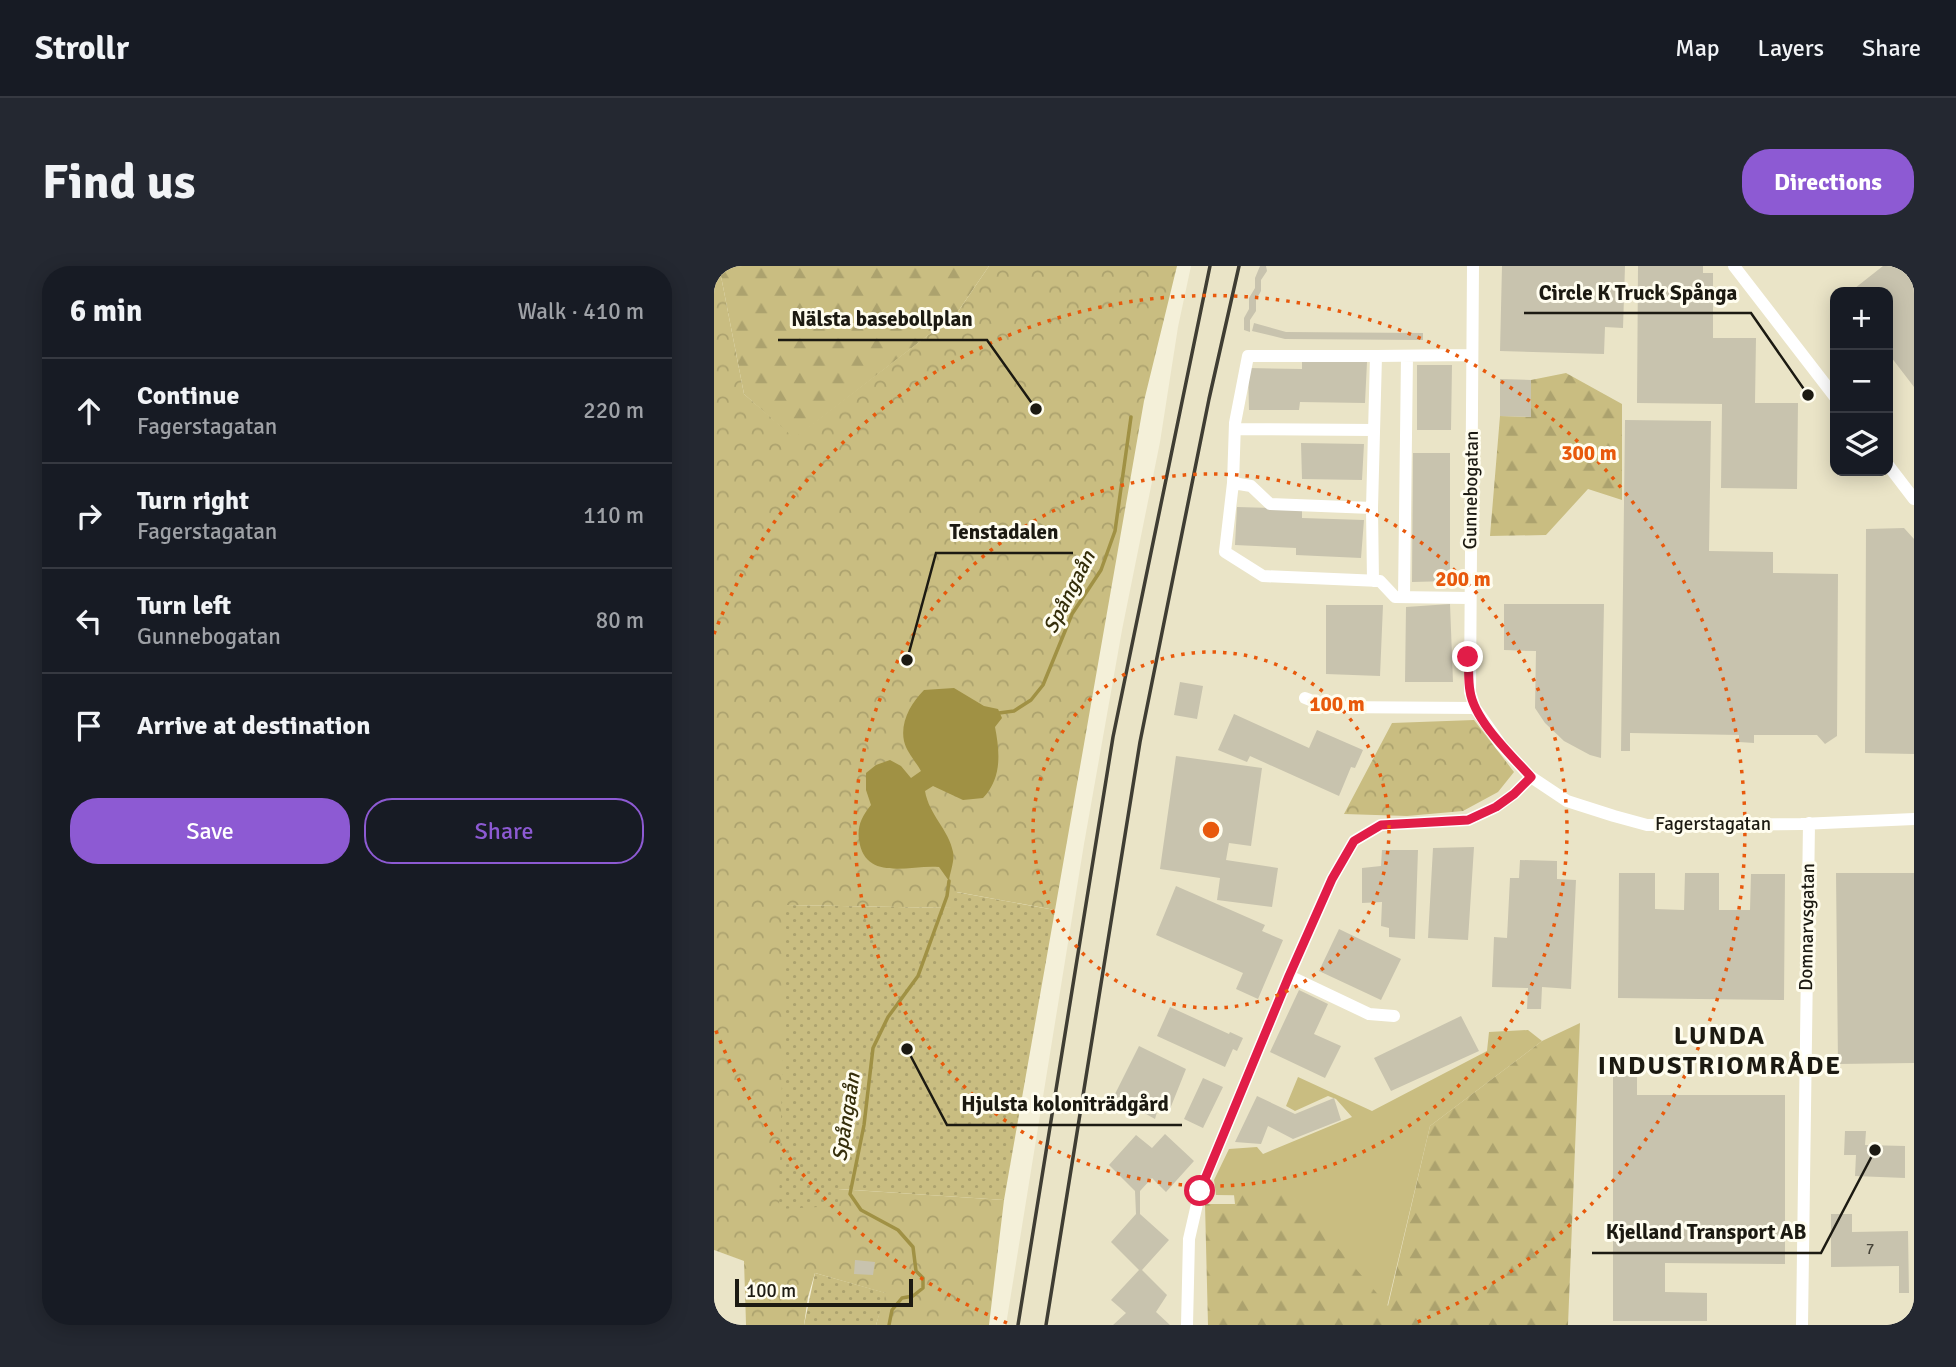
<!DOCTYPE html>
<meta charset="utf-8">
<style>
body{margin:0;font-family:Signika,sans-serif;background:#242831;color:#f1f3f6}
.controls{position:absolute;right:21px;top:21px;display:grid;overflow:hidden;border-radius:14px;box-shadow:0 4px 18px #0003}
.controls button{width:63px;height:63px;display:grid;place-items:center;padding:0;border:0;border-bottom:2px solid #363941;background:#171b24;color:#f1f3f6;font:35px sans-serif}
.scale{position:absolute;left:21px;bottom:18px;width:178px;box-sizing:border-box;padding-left:7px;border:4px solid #1c1a12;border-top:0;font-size:19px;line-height:24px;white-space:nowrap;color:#1c1a12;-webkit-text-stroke:5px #fffdef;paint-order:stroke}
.stop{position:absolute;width:21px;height:21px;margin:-16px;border:5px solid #e11d48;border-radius:50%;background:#fff}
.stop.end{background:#e11d48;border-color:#fff;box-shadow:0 2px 7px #0008}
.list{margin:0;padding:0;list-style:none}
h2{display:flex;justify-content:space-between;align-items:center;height:91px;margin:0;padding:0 28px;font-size:30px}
h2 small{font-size:23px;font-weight:400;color:#9ea1a6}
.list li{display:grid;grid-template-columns:46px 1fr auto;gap:21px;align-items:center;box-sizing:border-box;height:105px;padding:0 28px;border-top:2px solid #363941}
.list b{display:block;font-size:26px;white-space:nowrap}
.list p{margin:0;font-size:23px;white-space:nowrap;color:#9ea1a6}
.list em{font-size:23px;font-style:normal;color:#9ea1a6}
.actions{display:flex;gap:14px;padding:21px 28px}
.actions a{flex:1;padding:16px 0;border:2px solid #8d5ad3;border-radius:28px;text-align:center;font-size:24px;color:#8d5ad3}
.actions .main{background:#8d5ad3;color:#fff}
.icon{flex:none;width:38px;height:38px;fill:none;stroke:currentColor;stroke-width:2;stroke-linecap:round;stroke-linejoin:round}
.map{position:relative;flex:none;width:1200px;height:1059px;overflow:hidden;border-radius:28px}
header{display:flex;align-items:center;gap:42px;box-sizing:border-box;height:98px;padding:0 35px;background:#171b24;border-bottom:2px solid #363941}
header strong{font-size:33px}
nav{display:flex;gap:38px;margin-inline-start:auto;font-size:24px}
.intro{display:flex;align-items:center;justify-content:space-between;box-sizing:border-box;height:168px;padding:0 42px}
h1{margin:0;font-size:49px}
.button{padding:18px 32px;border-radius:28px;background:#8d5ad3;color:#fff;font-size:24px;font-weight:700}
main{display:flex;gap:42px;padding:0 42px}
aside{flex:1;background:#171b24;border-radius:28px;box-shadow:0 4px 18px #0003}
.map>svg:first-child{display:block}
.built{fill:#eae4c7;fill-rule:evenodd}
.grass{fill:#c9bd81}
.forest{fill:url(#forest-firs)}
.park{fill:url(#park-crowns)}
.garden{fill:url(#garden-dots)}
.water{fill:#a09144}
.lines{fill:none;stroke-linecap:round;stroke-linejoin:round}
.stream{stroke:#a09144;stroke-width:3.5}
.building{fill:#c8c3ae}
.minor{stroke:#fff;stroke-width:12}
.rail{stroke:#3f3d33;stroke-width:3.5}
.route{stroke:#e11d48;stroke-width:9}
.ring{fill:none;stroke:#e8590c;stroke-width:3.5;stroke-dasharray:3.5 7}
.labels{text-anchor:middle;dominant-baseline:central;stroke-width:6;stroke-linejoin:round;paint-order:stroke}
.number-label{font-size:16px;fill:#474439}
.street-label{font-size:19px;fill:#1c1a12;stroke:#fffdef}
.water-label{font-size:21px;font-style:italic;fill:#352e0b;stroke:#fffdef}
.district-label{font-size:26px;font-weight:bold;letter-spacing:2px;fill:#1c1a12;stroke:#fffdef}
.centre{fill:#e8590c;stroke:#fffdef;stroke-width:3.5}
.ring-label{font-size:21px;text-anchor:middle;font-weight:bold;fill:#e8590c;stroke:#fffdef;stroke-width:6;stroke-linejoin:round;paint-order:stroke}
.leader{fill:none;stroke:#1c1a12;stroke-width:2.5}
.callout-dot{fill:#1c1a12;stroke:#fffdef;stroke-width:2.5}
.callout-label{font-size:21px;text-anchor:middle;font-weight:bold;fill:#1c1a12;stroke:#fffdef;stroke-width:6;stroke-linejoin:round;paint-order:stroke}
</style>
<header>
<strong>Strollr</strong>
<nav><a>Map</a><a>Layers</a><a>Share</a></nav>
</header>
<div class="intro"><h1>Find us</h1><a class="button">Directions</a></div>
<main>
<aside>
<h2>6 min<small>Walk · 410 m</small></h2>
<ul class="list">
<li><svg class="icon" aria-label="ahead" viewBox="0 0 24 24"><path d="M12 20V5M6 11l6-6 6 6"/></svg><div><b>Continue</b><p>Fagerstagatan</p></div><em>220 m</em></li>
<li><svg class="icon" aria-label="right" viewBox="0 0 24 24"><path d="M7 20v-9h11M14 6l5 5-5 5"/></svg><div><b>Turn right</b><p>Fagerstagatan</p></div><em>110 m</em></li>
<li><svg class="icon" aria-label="left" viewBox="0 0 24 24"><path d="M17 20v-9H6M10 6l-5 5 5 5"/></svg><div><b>Turn left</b><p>Gunnebogatan</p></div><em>80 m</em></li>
<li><svg class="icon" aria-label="arrive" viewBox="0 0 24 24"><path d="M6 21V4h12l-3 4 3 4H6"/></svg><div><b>Arrive at destination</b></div></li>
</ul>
<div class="actions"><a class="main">Save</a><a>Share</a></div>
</aside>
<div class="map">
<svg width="1200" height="1059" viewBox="0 0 1200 1059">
<defs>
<pattern id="forest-firs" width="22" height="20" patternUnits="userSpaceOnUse" patternTransform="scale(1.75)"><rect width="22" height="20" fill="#c9bd81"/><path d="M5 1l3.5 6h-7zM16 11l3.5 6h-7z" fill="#aca26e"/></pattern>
<pattern id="park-crowns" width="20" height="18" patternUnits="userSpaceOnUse" patternTransform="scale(1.75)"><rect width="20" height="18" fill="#c9bd81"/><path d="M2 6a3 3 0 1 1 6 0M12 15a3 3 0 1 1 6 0" fill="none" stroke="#aca26e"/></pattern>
<pattern id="garden-dots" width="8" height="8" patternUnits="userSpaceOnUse" patternTransform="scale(1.75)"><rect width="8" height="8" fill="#c9bd81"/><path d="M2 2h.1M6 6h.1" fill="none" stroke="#aca26e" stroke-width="1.8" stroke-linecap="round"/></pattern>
</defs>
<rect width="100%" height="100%" fill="#f4f0d9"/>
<!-- built -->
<path class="built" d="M477,0H1200V1059H292L370,578L408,364L446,176L464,61ZM1121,26H1174V205H1121Z
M0,984L31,995L32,1059H0Z"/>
<!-- grass -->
<path class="grass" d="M814,764L828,775L716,860L673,1041L578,930L502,929L500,914L515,883L543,881L549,888L638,851L622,833L614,830L581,845L572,840L584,811L658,845L773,785L775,766Z"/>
<!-- forest -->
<path class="forest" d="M5,0H275L243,47L80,173L30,128Z
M852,107L908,138V234L874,223L832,269L776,270L786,150L817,151V114Z
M866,757L854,1059H494L491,938H521L520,929H578L674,1040L716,860L828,775Z"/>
<!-- park -->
<path class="park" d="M0,0H5L30,128L80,172L243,47L275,0H463L430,135L341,644L243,626L238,642L73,639L124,940V923L290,934L275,1059H162L171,1027L101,1007L94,1031L90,1059H32L30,995L0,984Z
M760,454L800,506L784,526L749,545L693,550L630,548L678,457Z"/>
<!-- garden -->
<path class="garden" d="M242,626L341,644L290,934L125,923L124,940L65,943L72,639L237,642Z
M101,1007L172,1027L162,1059H90Z"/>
<!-- water -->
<path class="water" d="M240,422L270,440L284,443L288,452L281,461C286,487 288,512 269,532L249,534L219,520L211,525C215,549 235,564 239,586C241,594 236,606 235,615L225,601C198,598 151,617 145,574C143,560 148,550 157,539L152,524V507L162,499L176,494L187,500L197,512L207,505C202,496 192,485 190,475C186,456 197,437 210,424Z"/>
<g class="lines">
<!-- stream -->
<path class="stream" d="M285,447L300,445L317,434L329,419L358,348L387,304L401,265L417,151
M175,1059L178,1044L188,1032L199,1030L209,1022V1012L202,1005L199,981L184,964L147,944L136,928L150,859L159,782L174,751L204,710L233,630L235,615"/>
</g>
<!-- building -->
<path class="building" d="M546,0H552L553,5L547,14V25L542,34V45L536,54V66L530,64V52L535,43V32L541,22V12Z
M788,0H911L909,62L891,61L890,88L786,85Z
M924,0H989V7H999V72H1042L1041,137H1084L1083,223L1007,222L1008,138L923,137Z
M1169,0H1200V121L1174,87V26H1136Z
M540,57L572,66L709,67V74L571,73L538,65Z
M588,95L653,96L651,137L586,136L585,144H535L534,102L588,103Z
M703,99H738L737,164H703Z
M786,113L817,114V151L786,150Z
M911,154L997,155L995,285L1059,286V307L1124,308L1123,470L1111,478L1103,469H1040V477L1025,476V469L916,467V485H907Z
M587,177L650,178L648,214L588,213Z
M699,187H736V315L698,316Z
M523,241L588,243V252L650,254L647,292L582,289V282L521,279Z
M1190,262L1200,273V488L1151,487L1152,263Z
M736,338L739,416H691L692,341Z
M790,338H890L887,492L876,489L850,475L831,457L821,442L822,385L790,384Z
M612,339H669L666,410L612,408Z
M466,416L489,420L483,453L460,449Z
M520,448L595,482L603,464L649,484L641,502L637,501L625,530L536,490L533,496L504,484Z
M462,490L548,502L537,580L515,577L512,594L564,602L558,641L503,634L506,612L446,603Z
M760,581L754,674L714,672L719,582Z
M668,584H704L701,673L675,671V662L667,660L668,636L648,637V602L667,600Z
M806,594L843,595V613L862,614L857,723L828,721L827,743H813L814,722L778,721L780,671L793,672L796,612H805Z
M905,607H941V643L970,644L971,607H1005V644H1036L1037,608H1071L1070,734L904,732Z
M1122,607H1200V797L1124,798Z
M462,620L551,659L548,665L569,674L544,733L522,723L529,707L442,669Z
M625,663L687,693L667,734L605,705Z
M585,724L614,738L600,768L627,780L611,812L556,786Z
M456,741L515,768L516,766L529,772L523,785L519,783L511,801L443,770Z
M747,750L765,785L677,825L660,792Z
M425,780L472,803L456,843L445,839L441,853L400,830Z
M899,798L923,799V829H1071V998L951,997V1026L993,1027V1055H899Z
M489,812L509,821L489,862L470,853Z
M543,830L581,848L620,832L627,854L579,873L554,860L547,878L521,876Z
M1131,865H1152L1151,879L1191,880V912L1141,910L1142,889H1130Z
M451,868L480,895L452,926L438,912L426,925V948L455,974L428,1004L453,1029L442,1046L456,1059H399L412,1047L397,1034L425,1004L397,976L422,948L421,925L395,899L422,869L438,882Z
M1117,948H1138V966L1194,965L1195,1027H1185V1000L1117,1001Z
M141,994L161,996L159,1009L140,1008Z"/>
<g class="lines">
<!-- minor -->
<path class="minor" d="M759,0L756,426L761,442L787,479L817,511L853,535L900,550L933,559L1087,558L1200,553
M1020,0L1121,131
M662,90L758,89
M521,163L660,164
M1174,199L1200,233
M519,217L521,157L534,90H662L658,242
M659,315L658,242L556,238L537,220L519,217L511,286L549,310L666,315L681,331L755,332
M690,331L693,90
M591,432L614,441L761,442
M575,710L655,748L680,750
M473,1059L475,973L486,925L575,710L618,613L640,575L667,559L754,554L782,541L800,528L817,511
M1088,1059L1095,557"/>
<!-- rail -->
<path class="rail" d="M304,1059L399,471L496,0
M332,1059L426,476L495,133L525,0"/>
</g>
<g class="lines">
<!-- route -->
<path class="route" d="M486,925L575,710L618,613L640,575L667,559L754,554L782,541L800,528L817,511C797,489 760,454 756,425C754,414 755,402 754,391"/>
</g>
<!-- distance rings -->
<g class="ring">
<circle cx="497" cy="564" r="178"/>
<circle cx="497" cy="564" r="356"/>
<path d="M293 1057A534 534 0 0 1 0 760M0 368A534 534 0 1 1 701 1057"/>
</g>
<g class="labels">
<!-- number labels -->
<g class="number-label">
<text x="1156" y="983">7</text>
</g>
<!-- street labels -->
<g class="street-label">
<text transform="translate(757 224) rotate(-89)">Gunnebogatan</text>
<text x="999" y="558">Fagerstagatan</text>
<text transform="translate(1093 661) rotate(-89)">Domnarvsgatan</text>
</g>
<!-- water labels -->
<g class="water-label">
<text transform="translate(355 326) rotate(-63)">Spångaån</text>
<text transform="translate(132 851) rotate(-81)">Spångaån</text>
</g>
<!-- district labels -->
<g class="district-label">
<text x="1006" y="770">LUNDA<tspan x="1006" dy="30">INDUSTRIOMRÅDE</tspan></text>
</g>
</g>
<circle cx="497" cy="564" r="10" class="centre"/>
<g class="ring-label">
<text x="875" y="194">300 m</text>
<text x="749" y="320">200 m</text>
<text x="623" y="445">100 m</text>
</g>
<!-- callouts -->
<path class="leader" d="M1094 129L1037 47H810M322 143L273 74H64M193 394L222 287H359M193 783L233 859H468M1161 884L1107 987H878"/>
<g class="callout-dot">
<circle cx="1094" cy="129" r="7"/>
<circle cx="322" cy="143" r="7"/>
<circle cx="193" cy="394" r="7"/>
<circle cx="193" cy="783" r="7"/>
<circle cx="1161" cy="884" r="7"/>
</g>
<g class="callout-label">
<text x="924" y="34">Circle K Truck Spånga</text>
<text x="168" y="60">Nälsta basebollplan</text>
<text x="290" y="273">Tenstadalen</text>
<text x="351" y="845">Hjulsta koloniträdgård</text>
<text x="992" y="973">Kjelland Transport AB</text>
</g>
</svg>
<div class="controls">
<button>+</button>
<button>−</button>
<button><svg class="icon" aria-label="layers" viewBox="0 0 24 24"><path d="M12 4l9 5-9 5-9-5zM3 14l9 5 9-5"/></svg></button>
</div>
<div class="scale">100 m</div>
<div class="stop" style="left:486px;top:925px"></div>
<div class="stop end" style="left:754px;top:391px"></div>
</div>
</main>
